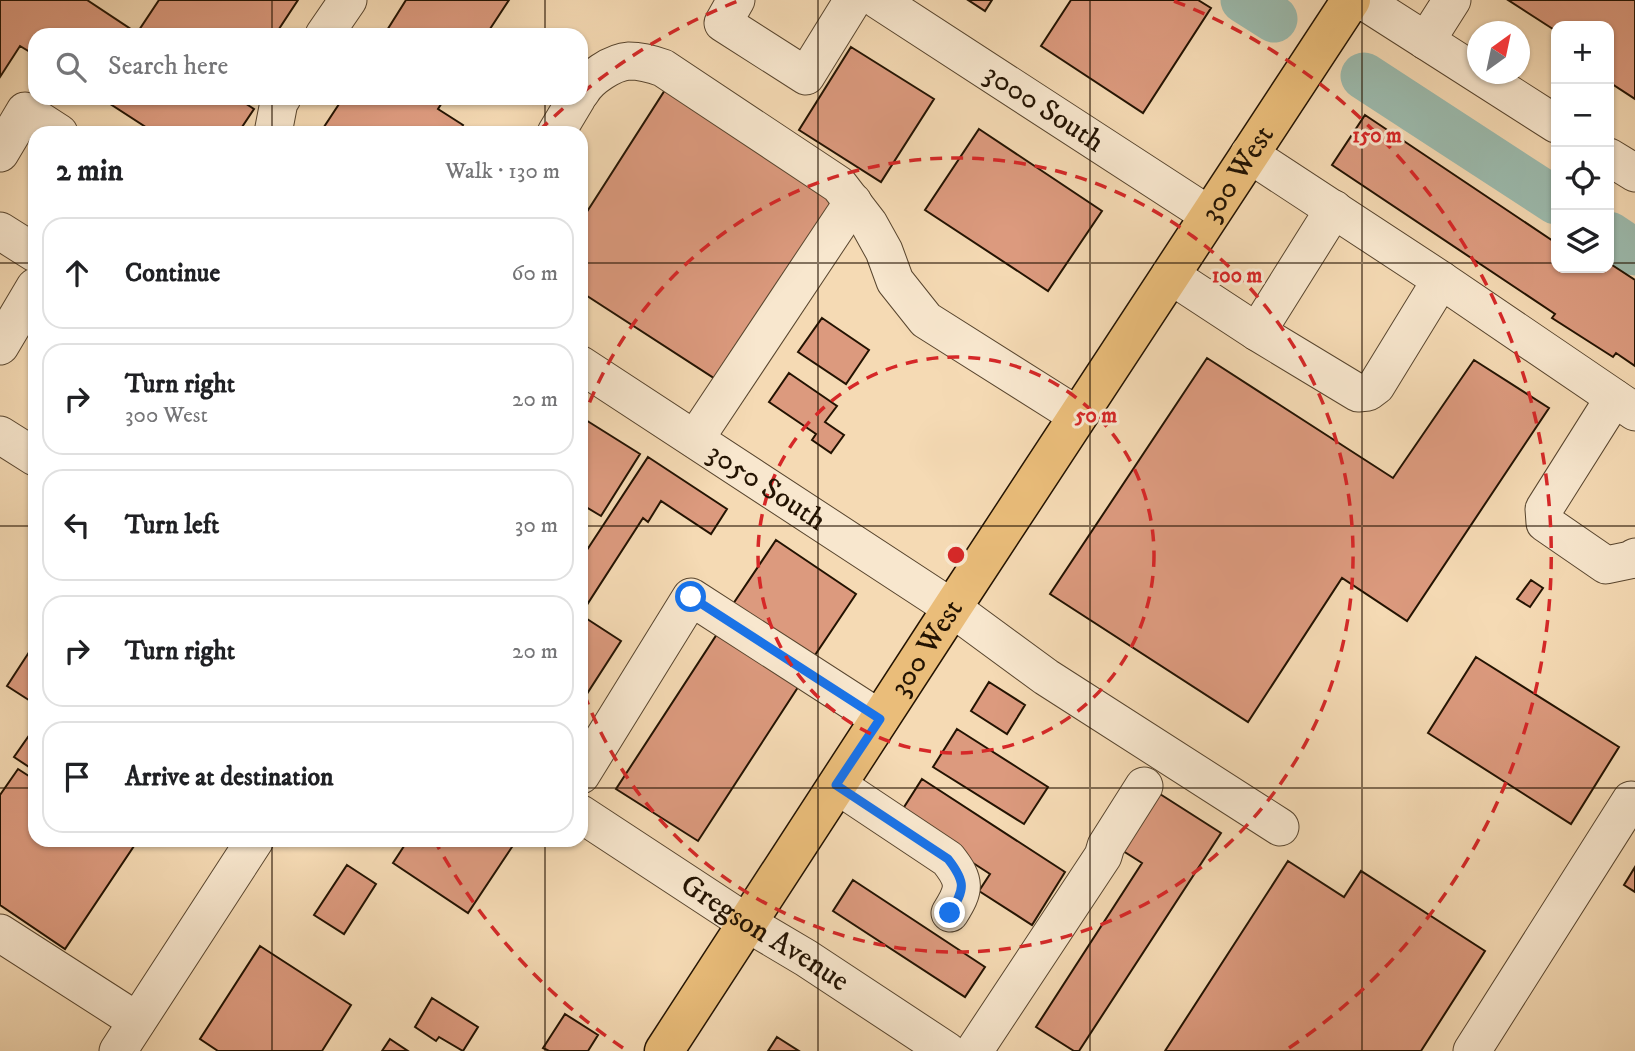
<!DOCTYPE html>
<meta charset="utf-8">
<style>
body{margin:0;font-family:"IM FELL DW Pica",serif;background:#f6f6f6;color:#202124}
.controls{position:absolute;right:21px;top:21px;display:grid;overflow:hidden;border-radius:14px;box-shadow:0 2px 5px #0004}
.controls button{width:63px;height:63px;display:grid;place-items:center;padding:0;border:0;border-bottom:2px solid #e0e0e0;background:#fff;color:#202124;font:35px sans-serif}
.compass{position:absolute;left:1467px;top:21px;width:63px;height:63px;border-radius:50%;background:#fff;box-shadow:0 2px 5px #0004;rotate:33deg}
.stop{position:absolute;width:21px;height:21px;margin:-16px;border:5px solid #1a73e8;border-radius:50%;background:#fff}
.stop.end{background:#1a73e8;border-color:#fff;box-shadow:0 2px 7px #0008}
.list{margin:0;padding:0;list-style:none}
h2{display:flex;justify-content:space-between;align-items:center;height:91px;margin:0;padding:0 28px;font-size:30px}
h2 small{font-size:23px;font-weight:400;color:#757577}
.list li{display:grid;grid-template-columns:46px 1fr auto;gap:21px;align-items:center;box-sizing:border-box;height:112px;margin:0 14px 14px;padding:0 14px;border:2px solid #e0e0e0;border-radius:21px}
.list b{display:block;font-size:26px;white-space:nowrap}
.list p{margin:0;font-size:23px;white-space:nowrap;color:#757577}
.list em{font-size:23px;font-style:normal;color:#757577}
.icon{flex:none;width:38px;height:38px;fill:none;stroke:currentColor;stroke-width:2;stroke-linecap:round;stroke-linejoin:round}
.map{position:relative;flex:none;width:1635px;height:1051px;overflow:hidden}
.search{position:absolute;background:#fff;box-shadow:0 2px 5px #0004;left:28px;top:28px;width:560px;height:77px;display:flex;align-items:center;gap:18px;box-sizing:border-box;padding:0 24px;border-radius:21px;color:#757577;font-size:26px}
.panel{position:absolute;background:#fff;box-shadow:0 2px 5px #0004;left:28px;top:126px;width:560px;height:721px;border-radius:21px}
.map>svg:first-child{display:block}
.lines{fill:none;stroke-linecap:round;stroke-linejoin:round}
.river{stroke:#9cbbae;stroke-width:47}
.building{fill:#dc9a7e;stroke:#231302;stroke-width:2}
.minor-casing{stroke:#58452e;stroke-width:39}
.major-casing{stroke:#231302;stroke-width:41}
.minor{stroke:#f8e7ce;stroke-width:37}
.major{stroke:#eabd7a;stroke-width:38}
.route{stroke:#1a73e8;stroke-width:9}
.grid{fill:none;stroke:#231302;stroke-width:2;stroke-opacity:0.55}
.ring{fill:none;stroke:#d62828;stroke-width:3.5;stroke-dasharray:12 9}
.labels{text-anchor:middle;dominant-baseline:central;stroke-width:6;stroke-linejoin:round;paint-order:stroke}
.street-label{font-size:30px;fill:#231302;stroke:#f8e7ce}
.centre{fill:#d62828;stroke:#f8e7ce;stroke-width:3.5}
.ring-label{font-size:21px;text-anchor:middle;font-weight:bold;fill:#d62828;stroke:#f8e7ce;stroke-width:6;stroke-linejoin:round;paint-order:stroke}
</style>
<div class="map">
<svg width="1635" height="1051" viewBox="0 0 1635 1051">
<rect width="100%" height="100%" fill="#f5dab4"/>
<filter id="stains"><feTurbulence type="fractalNoise" baseFrequency=".00286" numOctaves="4"/><feColorMatrix values="0 0 0 0 .2 0 0 0 0 .09 0 0 0 0 .02 0 0 0 .5 -.17"/></filter>
<radialGradient id="worn" r=".72"><stop offset=".6" stop-color="#630" stop-opacity="0"/><stop offset="1" stop-color="#630" stop-opacity=".3"/></radialGradient>
<g class="lines">
<!-- river -->
<path class="river" d="M1244,0L1274,19
M1364,76L1556,201
M1609,235L1635,252"/>
</g>
<!-- building -->
<path class="building" d="M0,0H87L137,33L159,0H298L275,35H35V55L20,46L0,77Z
M406,0H509L486,35H384Z
M968,0H992L985,11Z
M1071,0H1198L1211,8L1143,113L1041,46Z
M1508,0H1635V99L1609,82V26H1556V31Z
M851,47L934,99L881,182L799,130Z
M665,90L834,199L717,380L581,292V221Z
M101,98H237L254,109L238,133H155Z
M343,98H445L438,109L463,125L458,133H320Z
M1365,115L1556,243V268H1609V263L1635,280V366L1616,353L1613,357L1552,318L1555,314L1332,165Z
M979,129L1102,211L1048,291L925,210Z
M822,318L869,350L846,384L798,352Z
M1207,358L1393,478L1474,360L1549,408L1407,621L1342,578L1248,722L1050,594Z
M789,373L837,406L825,422L844,435L831,453L812,440L816,434L769,402Z
M581,417L640,454L601,516L581,504Z
M648,457L727,509L711,534L661,501L648,522L643,518L581,614V559Z
M776,540L856,594L809,664L729,610Z
M1531,580L1543,588L1530,607L1517,599Z
M581,615L621,641L581,703Z
M721,628L802,681L698,841L616,789Z
M35,643V704L7,686Z
M1476,657L1619,747L1571,824L1428,733Z
M989,682L1025,705L1007,734L971,711Z
M35,727V771L14,757Z
M957,729L1048,787L1024,824L933,767Z
M18,769L35,780V840H125L134,846L65,949L0,905V795Z
M922,779L1065,872L1032,925L979,891L990,874L899,815Z
M1149,787L1221,833L1079,1051H1074L1036,1027L1142,863L1112,844Z
M408,840H515L516,841L468,913L393,863Z
M1288,861L1344,897L1361,871L1485,951L1421,1051H1165Z
M347,865L376,884L344,934L314,915Z
M1635,867V892L1624,885Z
M853,880L985,967L965,997L833,911Z
M260,946L351,1005L322,1051H218L200,1039Z
M432,998L478,1027L463,1051L439,1037L436,1041L415,1027Z
M565,1014L598,1035L588,1051H549L543,1048Z
M777,1037L799,1051H768Z
M390,1039L408,1051H382Z"/>
<g class="lines">
<defs>
<g id="minor">
<path d="M736,0L723,23L806,76L853,0"/>
<path id="s1" d="M878,0L1209,215"/>
<path d="M1362,0L1556,124"/>
<path d="M324,35L348,0"/>
<path d="M1426,41L1452,0"/>
<path d="M581,92C589,78 613,62 629,61C641,61 652,64 663,68L839,185L869,224L884,251L895,281L926,320L1078,416"/>
<path d="M273,133L279,102L282,98"/>
<path d="M556,133L577,98"/>
<path d="M0,153L25,111L59,133"/>
<path d="M1249,154L1441,280"/>
<path d="M1609,157L1635,173"/>
<path d="M0,231L35,253"/>
<path d="M1170,275L1257,332L1358,393L1368,392L1376,386L1441,280L1635,412"/>
<path d="M1257,332L1334,209"/>
<path d="M0,346L35,287"/>
<path id="s2" d="M581,365L952,608L1046,677L1280,827"/>
<path d="M1614,398L1544,509L1545,523L1606,565L1630,560L1635,557"/>
<path d="M0,435L35,457"/>
<path d="M695,439L853,202"/>
<path d="M581,775L691,597L880,719"/>
<path d="M837,785L948,859C966,882 965,889 950,913"/>
<path id="s3" d="M581,814L747,923L806,958L947,1051"/>
<path d="M0,933L137,1021"/>
<path d="M118,1051L255,840"/>
<path d="M974,1051L1103,856L1106,846L1144,786"/>
<path d="M1472,1051L1631,800"/>
</g>
<g id="major">
<path id="s4" d="M664,1051L952,608L1351,0"/>
</g>
</defs>
<!-- minor casing -->
<use href="#minor" class="minor-casing"/>
<!-- major casing -->
<use href="#major" class="major-casing"/>
<!-- minor -->
<use href="#minor" class="minor"/>
<!-- major -->
<use href="#major" class="major"/>
</g>
<g class="lines">
<!-- route -->
<path class="route" d="M691,597L880,719L836,785L948,859C966,882 965,889 950,913"/>
</g>
<!-- grid -->
<path class="grid" d="M272,0V35M545,0V35M818,0V1051M1090,0V1051M1362,0V1051M272,98V133M545,98V133M0,263H35M581,263H1556M1609,263H1635M0,526H35M581,526H1635M0,788H35M581,788H1635M272,840V1051M545,840V1051"/>
<!-- distance rings -->
<g class="ring">
<circle cx="956" cy="555" r="198"/>
<path d="M582 422A397 397 0 1 1 582 688"/>
<path d="M623 1048A595 595 0 0 1 436 843M539 131A595 595 0 0 1 574 99M582 93A595 595 0 0 1 738 1M1174 1A595 595 0 0 1 1289 1048"/>
</g>
<g class="labels">
<!-- street labels -->
<g class="street-label">
<text stroke="none"><textPath href="#s1" startOffset="198">3000 South</textPath></text>
<text stroke="none"><textPath href="#s4" startOffset="1048">300 West</textPath></text>
<text stroke="none"><textPath href="#s2" startOffset="222">3050 South</textPath></text>
<text stroke="none"><textPath href="#s4" startOffset="481">300 West</textPath></text>
<text stroke="none"><textPath href="#s3" startOffset="219">Gregson Avenue</textPath></text>
</g>
</g>
<circle cx="956" cy="555" r="10" class="centre"/>
<g class="ring-label">
<text x="1377" y="142">150 m</text>
<text x="1237" y="282">100 m</text>
<text x="1096" y="422">50 m</text>
</g>
<rect width="100%" height="100%" filter="url(#stains)"/>
<rect width="100%" height="100%" fill="url(#worn)"/>
</svg>
<div class="controls">
<button>+</button>
<button>−</button>
<button><svg class="icon" aria-label="locate" viewBox="0 0 24 24"><circle cx="12" cy="12" r="6"/><path d="M12 2v4M12 18v4M2 12h4M18 12h4"/></svg></button>
<button><svg class="icon" aria-label="layers" viewBox="0 0 24 24"><path d="M12 4l9 5-9 5-9-5zM3 14l9 5 9-5"/></svg></button>
</div>
<svg class="compass" viewBox="-18 -18 36 36"><path d="M0-13l5 13h-10z" fill="#e53935"/><path d="M0 13l5-13h-10z" fill="#757577"/></svg>
<div class="stop" style="left:691px;top:597px"></div>
<div class="stop end" style="left:950px;top:913px"></div>
<div class="search"><svg class="icon" aria-label="search" viewBox="0 0 24 24"><circle cx="10" cy="10" r="6"/><path d="M15 15l6 6"/></svg>Search here</div>
<section class="panel">
<h2>2 min<small>Walk · 130 m</small></h2>
<ul class="list">
<li><svg class="icon" aria-label="ahead" viewBox="0 0 24 24"><path d="M12 20V5M6 11l6-6 6 6"/></svg><div><b>Continue</b></div><em>60 m</em></li>
<li><svg class="icon" aria-label="right" viewBox="0 0 24 24"><path d="M7 20v-9h11M14 6l5 5-5 5"/></svg><div><b>Turn right</b><p>300 West</p></div><em>20 m</em></li>
<li><svg class="icon" aria-label="left" viewBox="0 0 24 24"><path d="M17 20v-9H6M10 6l-5 5 5 5"/></svg><div><b>Turn left</b></div><em>30 m</em></li>
<li><svg class="icon" aria-label="right" viewBox="0 0 24 24"><path d="M7 20v-9h11M14 6l5 5-5 5"/></svg><div><b>Turn right</b></div><em>20 m</em></li>
<li><svg class="icon" aria-label="arrive" viewBox="0 0 24 24"><path d="M6 21V4h12l-3 4 3 4H6"/></svg><div><b>Arrive at destination</b></div></li>
</ul>
</section>
</div>
